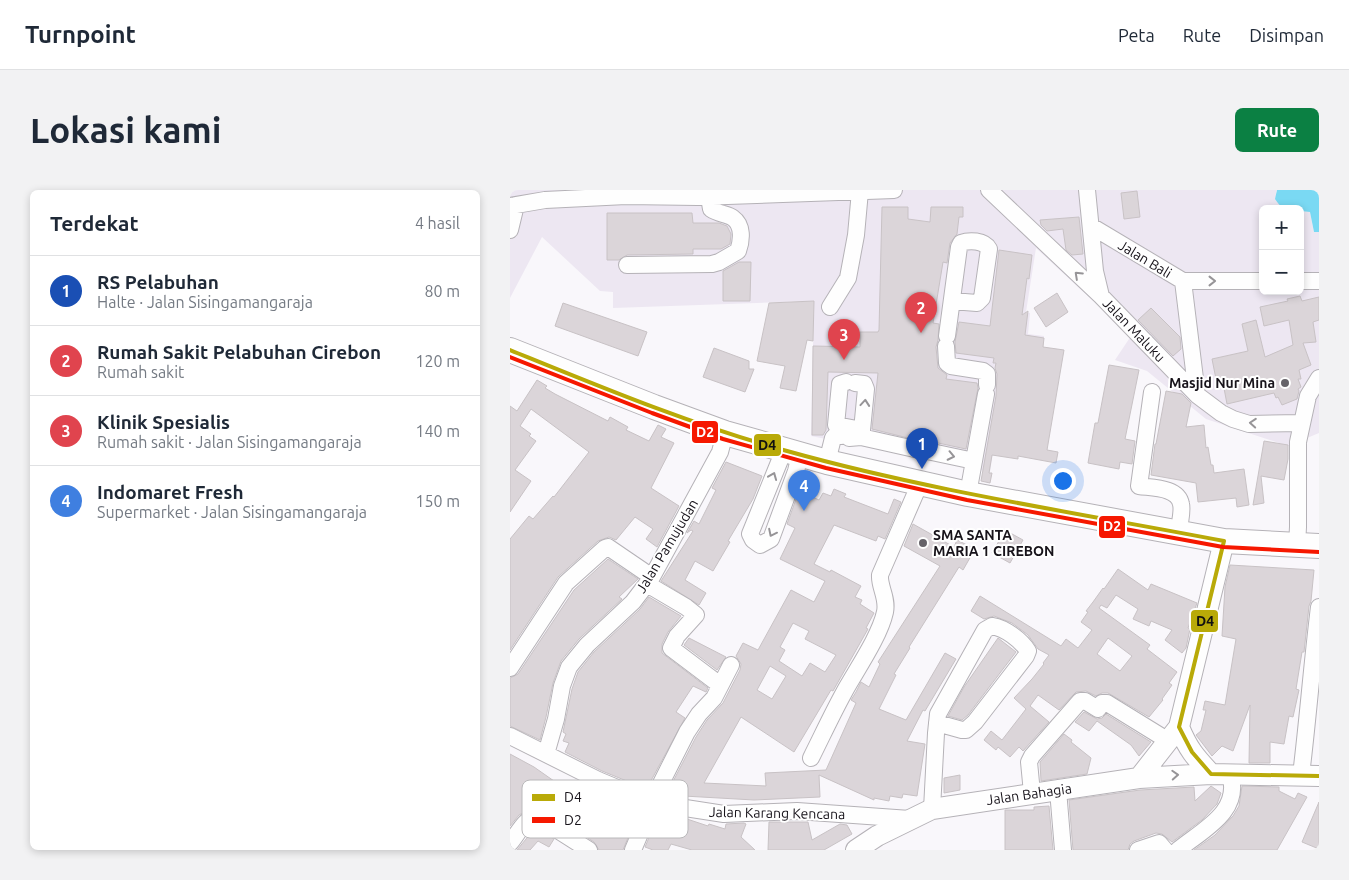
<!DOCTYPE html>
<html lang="id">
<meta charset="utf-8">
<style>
body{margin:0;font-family:Ubuntu,sans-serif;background:#f2f2f3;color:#1f2937}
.controls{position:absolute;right:15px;top:15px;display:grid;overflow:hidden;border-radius:8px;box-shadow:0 2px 8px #0003}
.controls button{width:45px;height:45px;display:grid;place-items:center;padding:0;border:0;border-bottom:1px solid #e0e1e3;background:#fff;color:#1f2937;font:25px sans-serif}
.you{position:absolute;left:552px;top:290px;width:18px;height:18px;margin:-12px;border:4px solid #fff;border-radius:50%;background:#1a73e8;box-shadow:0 0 0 8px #1a73e833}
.badge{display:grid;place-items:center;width:32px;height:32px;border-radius:50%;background:#0b8043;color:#fff;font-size:16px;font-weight:700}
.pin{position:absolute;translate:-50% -41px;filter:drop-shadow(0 1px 2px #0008)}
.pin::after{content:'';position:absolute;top:26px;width:18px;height:15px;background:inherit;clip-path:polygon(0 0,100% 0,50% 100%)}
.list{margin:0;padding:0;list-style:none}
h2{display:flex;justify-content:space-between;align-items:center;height:65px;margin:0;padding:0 20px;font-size:21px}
h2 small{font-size:16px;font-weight:400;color:#747a83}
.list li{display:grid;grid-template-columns:32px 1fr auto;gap:15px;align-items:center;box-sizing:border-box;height:70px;padding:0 20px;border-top:1px solid #e0e1e3}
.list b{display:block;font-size:19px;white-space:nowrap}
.list p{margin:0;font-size:16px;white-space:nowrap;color:#747a83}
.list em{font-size:16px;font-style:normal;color:#747a83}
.map{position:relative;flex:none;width:809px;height:660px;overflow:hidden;border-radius:8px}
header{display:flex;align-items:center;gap:30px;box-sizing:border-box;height:70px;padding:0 25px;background:#fff;border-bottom:1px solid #e0e1e3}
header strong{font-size:24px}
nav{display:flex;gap:28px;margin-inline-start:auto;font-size:18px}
.intro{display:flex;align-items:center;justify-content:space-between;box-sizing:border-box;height:120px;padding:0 30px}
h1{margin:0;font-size:35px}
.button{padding:12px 22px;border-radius:8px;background:#0b8043;color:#fff;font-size:18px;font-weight:700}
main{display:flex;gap:30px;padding:0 30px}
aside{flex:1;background:#fff;border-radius:8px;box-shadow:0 2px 8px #0003}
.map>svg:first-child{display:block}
.built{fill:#ede7f2}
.water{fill:#7ad9f3}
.building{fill:#dbd5d9;stroke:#c8c2c5;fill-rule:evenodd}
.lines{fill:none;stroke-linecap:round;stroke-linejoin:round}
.minor-casing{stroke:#b5b2b7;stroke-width:18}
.major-casing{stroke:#b5b2b7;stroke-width:22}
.highway-casing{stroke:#b5b2b7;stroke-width:26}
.minor{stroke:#fefefe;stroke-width:16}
.major{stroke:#fefefe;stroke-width:20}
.highway{stroke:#fefefe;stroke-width:24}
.bus-1-casing{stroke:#fff;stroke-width:8}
.bus-2-casing{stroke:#fff;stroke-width:8}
.bus-1{stroke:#b9aa08;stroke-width:4}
.bus-2{stroke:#f61800;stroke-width:4}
.oneway{stroke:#969497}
.poi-dot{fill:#666369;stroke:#fff;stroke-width:2}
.labels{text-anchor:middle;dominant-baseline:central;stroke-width:4;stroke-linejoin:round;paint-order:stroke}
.street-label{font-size:14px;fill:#17131a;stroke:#fff}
.poi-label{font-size:14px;font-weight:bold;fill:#17131a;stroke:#fff;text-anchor:end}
.key{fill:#fff;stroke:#b9b8ba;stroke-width:1}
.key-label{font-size:14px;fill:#17131a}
.line-badge{stroke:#fff;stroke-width:2}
.badge-label{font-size:14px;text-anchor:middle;font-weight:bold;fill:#fff}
.pale-badge-label{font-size:14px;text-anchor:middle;font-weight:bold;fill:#111}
</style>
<header>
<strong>Turnpoint</strong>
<nav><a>Peta</a><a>Rute</a><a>Disimpan</a></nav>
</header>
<div class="intro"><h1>Lokasi kami</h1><a class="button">Rute</a></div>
<main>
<aside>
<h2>Terdekat<small>4 hasil</small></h2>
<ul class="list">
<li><span class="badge" style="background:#1a4fb4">1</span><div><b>RS Pelabuhan</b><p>Halte · Jalan Sisingamangaraja</p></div><em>80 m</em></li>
<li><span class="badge" style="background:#e0444e">2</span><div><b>Rumah Sakit Pelabuhan Cirebon</b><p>Rumah sakit</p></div><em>120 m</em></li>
<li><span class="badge" style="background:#e0444e">3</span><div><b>Klinik Spesialis</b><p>Rumah sakit · Jalan Sisingamangaraja</p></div><em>140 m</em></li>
<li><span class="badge" style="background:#3f7fe0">4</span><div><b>Indomaret Fresh</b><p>Supermarket · Jalan Sisingamangaraja</p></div><em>150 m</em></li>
</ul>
</aside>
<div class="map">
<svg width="809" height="660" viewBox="0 0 809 660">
<rect width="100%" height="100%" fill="#f9f7fb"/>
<!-- built -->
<path class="built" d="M0,0H767L766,2L773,18L776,19H753V101H790V21L800,22L804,42H809V243L778,256L696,229L637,181L605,170L621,146L526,58L516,122L520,123L518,144L534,146L525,221L486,243L480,282L301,246L304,111L103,118V102L90,101L32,47L0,108Z"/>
<!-- water -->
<path class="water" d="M767,0H809V42H804L800,22L790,21V19C777,19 773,21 765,9Z"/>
<!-- building -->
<path class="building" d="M627,1L630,27L614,29L611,3Z
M372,17H398V29L420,32L421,17H453V27H449L447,44L440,53L437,73L433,72L423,133L429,134L428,150L426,157L428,178L437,185L436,189L467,193L468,198L456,259L419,251L414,252L362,239L368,183L318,182L316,240L313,245H302L303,156L350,157V142H368L369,140Z
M97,23H182L183,33H209L217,36L221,44L220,54L211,59H183V64L117,65L109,70H97Z
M569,27L573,64L562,65L556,60L553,39L537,41L531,35L530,30Z
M489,60L522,65L519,89L517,88L512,125L518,121L515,145L534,148L533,157L554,160L537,260L548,262L546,273L508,266V269L482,265L479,283H482L480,293L471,291L486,206L487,184L485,178L486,173H483L484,168L446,163L445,152L449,132L480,136Z
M229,72H241L240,111H213V81Z
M547,103L558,122L536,137L524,118Z
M790,106L792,111L809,107V130L803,132L806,152L793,153L801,175L789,180L791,189H788L791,197L788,199L789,201L787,209L772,215L768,207L766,208L764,203L717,214L713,193L707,194L702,169L738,161L732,134L746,130L755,167L783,155L779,130L754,136L750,117L778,111L777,109Z
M304,111L303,151L297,150L286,201L270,198L275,176L247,171L259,113Z
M53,113L137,142L128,166L45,136Z
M641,118L670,147L671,159L663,166L628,130Z
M204,158L239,171V179H244L235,202L193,187Z
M599,175L629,180L615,249L625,251L622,274L610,272L609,279L578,273L585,233H588Z
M27,190L37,196L35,198L45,204L98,231L100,227L118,237L116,240L139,251L148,235L156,239L151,247L164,253L141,298L169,316L147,357L136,349L143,339L125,327L106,350L99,347L88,351L48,387L0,460V349L19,326L23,329L43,306L44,307L79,262L21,219L10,236L21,244L19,246L26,251L5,280L21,291L0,322V216L7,221Z
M656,201L672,204L681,213L676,237L694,235L696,258L698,257L701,275H703L704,283L734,279L739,315L727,317L726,308L688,312L686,293L641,285L645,254H646Z
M754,251L778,255V269L774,290L751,286L754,313L743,315Z
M216,272L252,286L243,309L218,351L220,352L203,381L185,371L175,390L196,403L189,415L151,391L183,341L181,340L177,343L184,331L189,334L206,300L202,298Z
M324,299L336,304L334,307L378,324L384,309L391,312L375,349L368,346L366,351L324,335L304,374L320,382L321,380L351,396L345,407L352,410L350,414L364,423L356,438L358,439L323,501L321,500L284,562L231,527L194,593L256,596L255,583L316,580L346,513L341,510L346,502L351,492L359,497L370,474L368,472L430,376L394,356L403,334L444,357L447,350L465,359L453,380L449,377L399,457L400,458L384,484L386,485L369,519L396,530L435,463L446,469L415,521L413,520L397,551L415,554L407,606L393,604L392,608L380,606L379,611L364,608V610L309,585L310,607L244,610L156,605L186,547L197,530L213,513L230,480L231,474L226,466L233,453L248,460L281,400L304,412L315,391L270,369L285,338L277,334L289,301L309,310L313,303L321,306ZM283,433L299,441L295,449L326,465L315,482L300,473L292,486L269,471L275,460L270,457ZM260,476L276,486L262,509L247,500Z
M493,339L513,350L500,373L482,363L489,351L487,350Z
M98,369L128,389L109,407L112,409L69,449L51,471L43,493L36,527L30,550L0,536V488L8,484L64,400Z
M720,375L804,380L801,411L799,416L794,462H792L786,499L789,500L783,527L779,526L774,554L760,552V573H739L740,515L723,561L712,556L702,566L686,545L691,541L696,520H693L695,511L715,515L726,449L712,446L715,397Z
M608,379L638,400L641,394L687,413L678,438L680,439L676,458L672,463L655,450L662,440L641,431L639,436L623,429L628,419L606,405L597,418L591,415L589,418L640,455L637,459L667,482L659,493L662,495L652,509L653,510L639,527L598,503H592L586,506L576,501L566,502L549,520L528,505L520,516L539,532L513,561L509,557L500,567L488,557L486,560L474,550L481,541L492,550L516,519L504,508L522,489L534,474L533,473L539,465L528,459L518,445L502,433L484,426L474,429L461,421L470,406L551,456L556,449L568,458L582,440L571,432L578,422L576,421L583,412L593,398L594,399ZM598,448L622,466L610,481L587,464Z
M139,407L171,426L158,442L152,454V463L198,498L196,502L183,496L166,522L175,528L137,598L134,597V598L92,581L55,562L59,553L53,551L56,544L53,542L62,499L68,482L84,462L130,419Z
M179,448L216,467L207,480L174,455Z
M488,448L506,462L458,525L452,530L438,526L454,497Z
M574,522L587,529L592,528L596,524L641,552L629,566L621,555L587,531L579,541L565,532Z
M554,544L562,550L561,552L581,568L577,584L531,591L530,572Z
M0,564L24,577L54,598L57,594L73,602L75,600L95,613L99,605L130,618L113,660H89L84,652L35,620L38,616L31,609L22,618L9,625L0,636Z
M450,585V600L434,603V588Z
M701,596L711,603L707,614L692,630L662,652L652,644L646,643L624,651L620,654L618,660H563L559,610L630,600L684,597L685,611Z
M732,596L769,597V601L785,609L788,603L797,607L767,660H684L705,645L723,626L729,616Z
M809,612V659L792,652Z
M539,616L543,660H495V620H524V617Z
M149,624L170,629L171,627L198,636L199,634L215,639L216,634L234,633L236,634L231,647L245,660H182L161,654L158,660H143L135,657Z
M259,632H298L302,650L330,634L337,635L342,644L314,660H258Z
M25,638L44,649L39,657L28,651L20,660H7Z"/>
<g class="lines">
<defs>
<path id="minor" d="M479,0L591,106L687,205L711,223L723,229L739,234L791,233
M577,0L585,81L591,106
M0,16L35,10L116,6L188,7L384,0
M581,36L673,91H753
M0,40L6,15
M117,75L202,74L209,72L228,61C232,50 233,35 223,28C218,24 208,24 201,19L199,7
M673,91L687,205
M790,91H809
M320,117L338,88L346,45L350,1
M437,146L449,57L451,53C459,50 474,50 479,59L472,108L467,113L442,111
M436,156L437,173L441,176L473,181L477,184V195
M336,192L330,194L326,235L352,240L356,199L354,194L345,193
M642,202L629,296C642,298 668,297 671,314C673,322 669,334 669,342
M339,248L351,247L409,260
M274,260L240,344L243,350L250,355L261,349L286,281L290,265
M417,261L464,271
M317,272L323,248L326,245L331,246
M458,304L476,204
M787,355L788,337V252L798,206L809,188
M137,394L176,417L186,425L167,446L161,458L210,495
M0,478L56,393L95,358L98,357L142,387
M0,546L88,590L143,613L214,624L287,621L400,629
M36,564L46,529L52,496L59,477L77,455L123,412L142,387L210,262L215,243
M301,568C313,544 324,520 337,497C349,476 370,445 375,422C378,408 369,397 370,385L410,293
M791,585C798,529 802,473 809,417
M548,600L553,660
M522,603L519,572L522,566L570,511H575L588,519L592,513H597L657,550
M141,613L177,542L189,524L204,508L221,475
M422,619L426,543L428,524L475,440L482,436C495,438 511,450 518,461L516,466L465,532L456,540H452L427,533
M0,653C8,644 15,627 27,627L79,660
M123,660L143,613
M628,660L649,653L655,660
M668,660C692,640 732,622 720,584"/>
<path id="major" d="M669,537C678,559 685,567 701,584
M629,588L669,537L714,351
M346,660L367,646L422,619L629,588L701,584L809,586"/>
<path id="highway" d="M0,160L144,217L215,243L317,272L458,304L714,351L809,356"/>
</defs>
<!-- minor casing -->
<use href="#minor" class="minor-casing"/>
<!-- major casing -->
<use href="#major" class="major-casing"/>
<!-- highway casing -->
<use href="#highway" class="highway-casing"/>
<!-- minor -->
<use href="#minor" class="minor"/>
<!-- major -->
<use href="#major" class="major"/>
<!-- highway -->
<use href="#highway" class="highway"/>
<defs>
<path id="bus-1" d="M0,160C91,197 182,235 277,261C420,301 568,323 714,351L669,537L682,562L701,584L809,586"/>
<path id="bus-2" d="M0,167L142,223L213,249L316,278L457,310L713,357L809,362"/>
</defs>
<!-- bus-1 casing -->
<use href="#bus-1" class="bus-1-casing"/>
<!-- bus-2 casing -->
<use href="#bus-2" class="bus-2-casing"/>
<!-- bus-1 -->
<use href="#bus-1" class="bus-1"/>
<!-- bus-2 -->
<use href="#bus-2" class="bus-2"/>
</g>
<!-- one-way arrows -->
<defs><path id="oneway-chevron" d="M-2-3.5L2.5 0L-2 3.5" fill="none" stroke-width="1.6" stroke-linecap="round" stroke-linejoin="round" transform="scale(1.25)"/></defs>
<g class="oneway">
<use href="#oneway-chevron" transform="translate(568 85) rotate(-137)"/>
<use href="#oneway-chevron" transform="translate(702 91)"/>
<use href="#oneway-chevron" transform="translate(355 213) rotate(-85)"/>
<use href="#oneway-chevron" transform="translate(743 233) rotate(-176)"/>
<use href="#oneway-chevron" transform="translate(441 266) rotate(12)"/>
<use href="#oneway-chevron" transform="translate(263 286) rotate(-68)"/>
<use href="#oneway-chevron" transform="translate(262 343) rotate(116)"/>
<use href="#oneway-chevron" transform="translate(665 585) rotate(-3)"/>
</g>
<!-- markers -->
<g class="poi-dot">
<circle cx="775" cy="193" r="5"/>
<circle cx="413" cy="353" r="5"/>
</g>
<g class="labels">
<!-- street labels -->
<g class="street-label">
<text transform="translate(635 69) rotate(31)">Jalan Bali</text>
<text transform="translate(624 140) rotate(46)">Jalan Maluku</text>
<text transform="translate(157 356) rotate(-59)">Jalan Pamujudan</text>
<text transform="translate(519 604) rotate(-8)">Jalan Bahagia</text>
<text transform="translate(267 623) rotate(1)">Jalan Karang Kencana</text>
</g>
<!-- poi labels -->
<g class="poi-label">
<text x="765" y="193">Masjid Nur Mina</text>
<text x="423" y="345" text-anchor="start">SMA SANTA<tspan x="423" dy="16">MARIA 1 CIREBON</tspan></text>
</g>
</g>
<!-- legend -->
<rect x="12" y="590" width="166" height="58" rx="8" class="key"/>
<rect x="22" y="604" width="23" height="7" fill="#b9aa08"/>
<rect x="22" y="627" width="23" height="6" fill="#f61800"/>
<g class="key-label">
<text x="54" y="612">D4</text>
<text x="54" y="635">D2</text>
</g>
<g class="line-badge">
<rect x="181" y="230" width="28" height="24" rx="5" fill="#f61800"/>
<rect x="243" y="243" width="29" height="24" rx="5" fill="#b9aa08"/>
<rect x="588" y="325" width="28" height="24" rx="5" fill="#f61800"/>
<rect x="680" y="419" width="29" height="24" rx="5" fill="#b9aa08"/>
</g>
<g class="badge-label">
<text x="195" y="247">D2</text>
<text x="602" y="341">D2</text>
</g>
<g class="pale-badge-label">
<text x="257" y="260">D4</text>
<text x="695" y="436">D4</text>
</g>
</svg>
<div class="controls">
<button>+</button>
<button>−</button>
</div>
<div class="you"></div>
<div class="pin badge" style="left:412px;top:279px;background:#1a4fb4">1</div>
<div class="pin badge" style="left:411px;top:143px;background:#e0444e">2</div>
<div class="pin badge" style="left:334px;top:170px;background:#e0444e">3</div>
<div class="pin badge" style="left:294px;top:321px;background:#3f7fe0">4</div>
</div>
</main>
